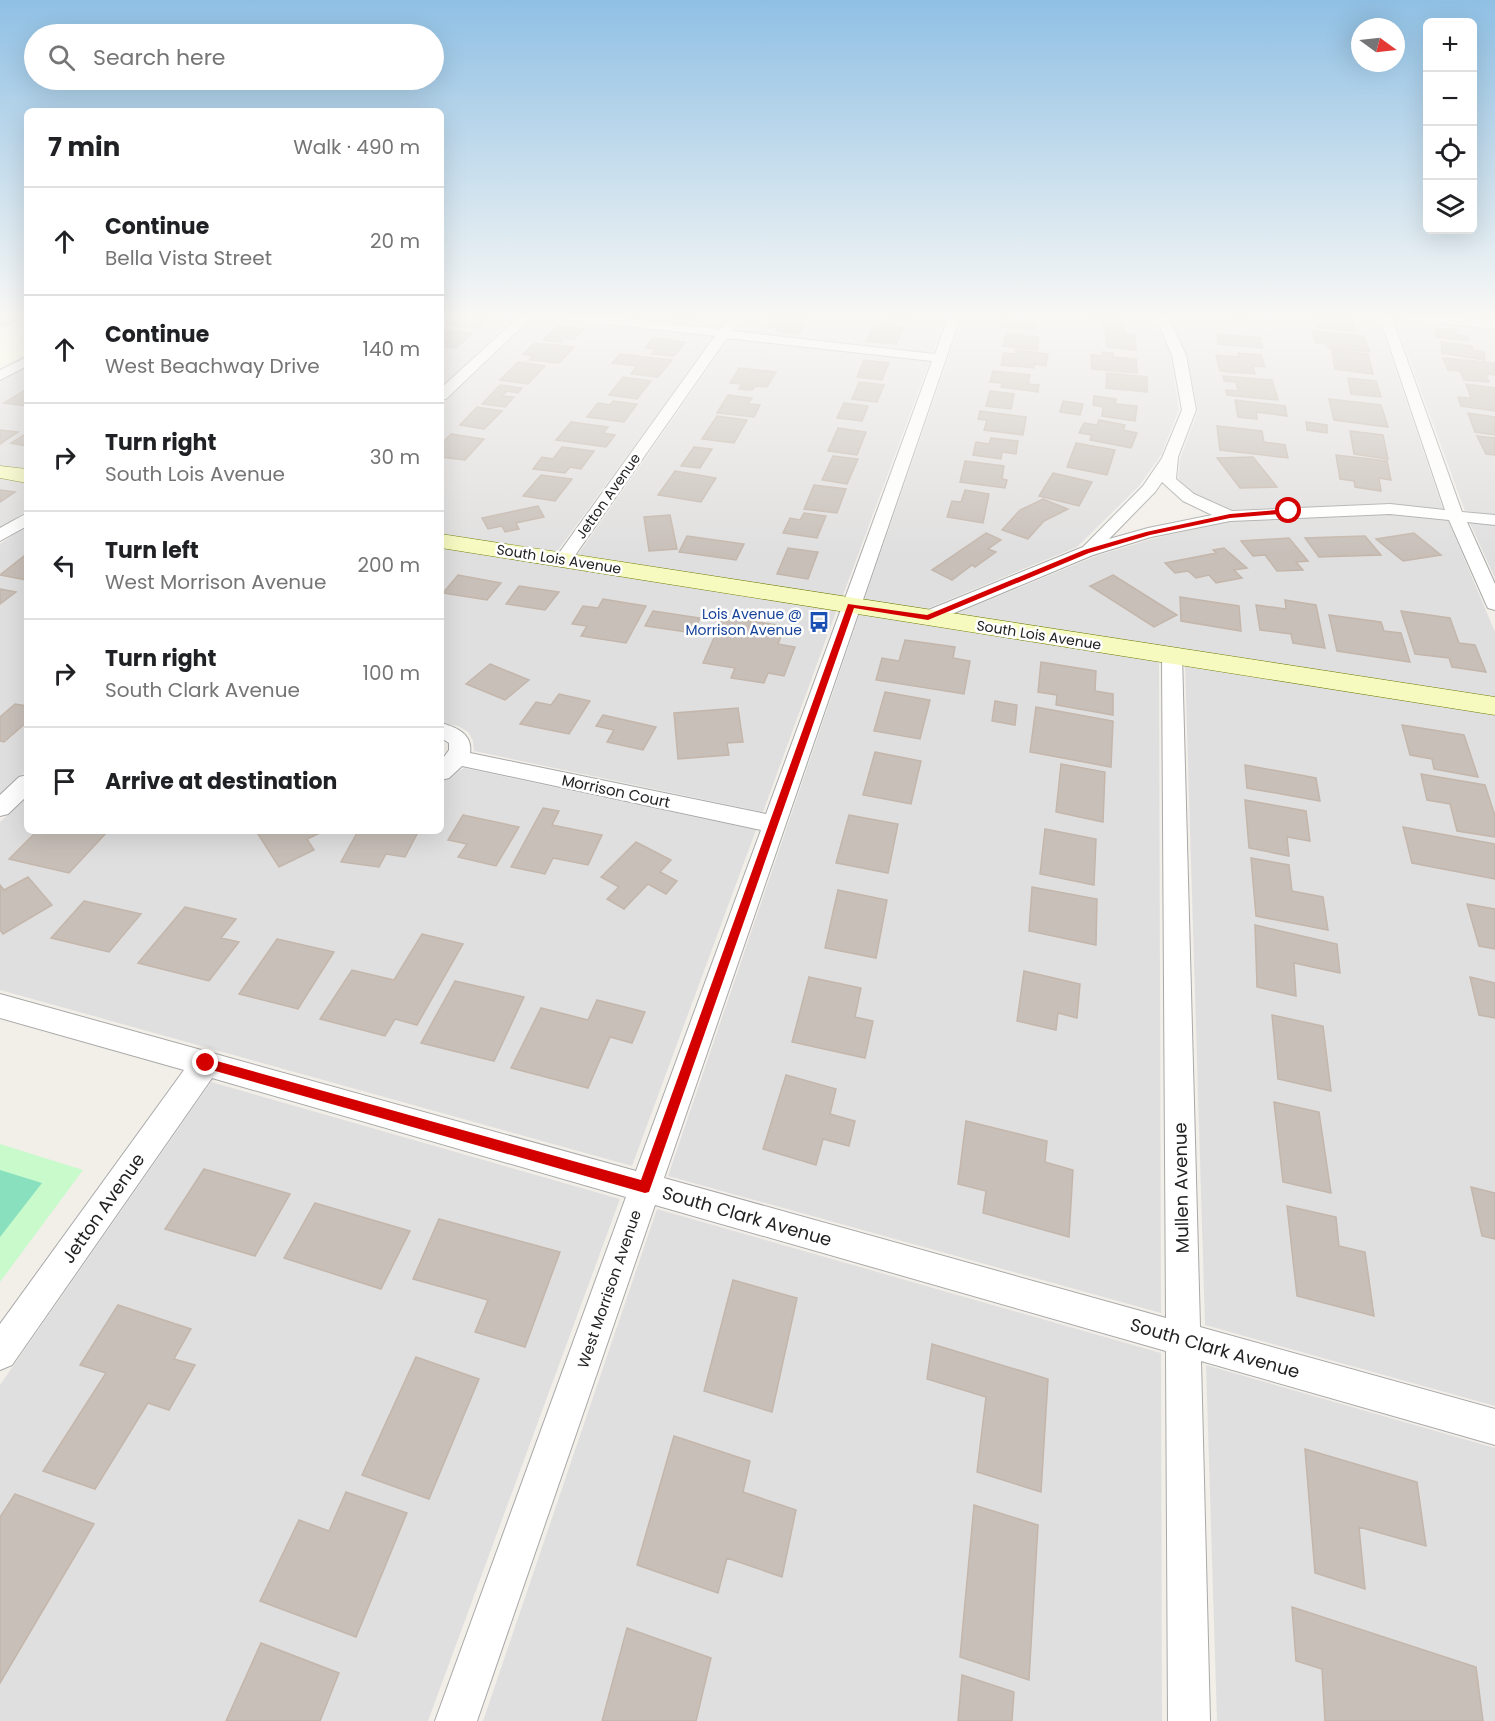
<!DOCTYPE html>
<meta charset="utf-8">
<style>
body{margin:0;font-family:Poppins,sans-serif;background:#f6f6f6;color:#202124}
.controls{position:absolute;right:18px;top:18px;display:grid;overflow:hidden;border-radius:9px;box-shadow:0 6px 24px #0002}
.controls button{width:54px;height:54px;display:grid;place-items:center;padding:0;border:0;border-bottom:2px solid #e0e0e0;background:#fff;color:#202124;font:30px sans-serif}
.compass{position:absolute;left:1351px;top:18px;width:54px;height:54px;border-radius:50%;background:#fff;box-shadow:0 6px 24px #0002;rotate:105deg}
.stop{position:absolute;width:18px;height:18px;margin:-14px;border:4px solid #d40000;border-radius:50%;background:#fff}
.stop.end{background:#d40000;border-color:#fff;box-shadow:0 2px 6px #0008}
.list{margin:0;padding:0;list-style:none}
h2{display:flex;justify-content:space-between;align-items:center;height:78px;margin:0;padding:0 24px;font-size:26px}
h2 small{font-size:20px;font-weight:400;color:#757577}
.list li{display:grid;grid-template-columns:39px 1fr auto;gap:18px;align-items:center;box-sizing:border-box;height:108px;padding:0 24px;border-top:2px solid #e0e0e0}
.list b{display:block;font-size:22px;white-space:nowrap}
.list p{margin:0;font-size:20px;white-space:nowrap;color:#757577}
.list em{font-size:20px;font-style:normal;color:#757577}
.icon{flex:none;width:33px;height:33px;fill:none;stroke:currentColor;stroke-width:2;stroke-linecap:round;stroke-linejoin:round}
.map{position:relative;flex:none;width:1495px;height:1721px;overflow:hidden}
.search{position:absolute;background:#fff;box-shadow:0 6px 24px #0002;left:24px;top:24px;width:420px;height:66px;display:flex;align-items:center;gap:15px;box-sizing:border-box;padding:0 21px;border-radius:33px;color:#757577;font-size:22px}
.panel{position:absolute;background:#fff;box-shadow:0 6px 24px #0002;left:24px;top:108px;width:420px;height:726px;border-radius:9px}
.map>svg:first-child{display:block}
.residential{fill:#e0dfdf}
.education{fill:#ffffe5}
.park{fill:#c8facc}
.pitch{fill:#88e0be}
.building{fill:#c7bfb8;stroke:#c4b6ab;stroke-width:1.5}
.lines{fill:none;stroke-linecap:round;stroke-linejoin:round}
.street-casing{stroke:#a9a9a9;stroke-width:2}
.secondary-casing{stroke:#707d05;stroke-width:1}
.street{fill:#fff;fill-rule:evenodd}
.secondary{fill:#f7fabf;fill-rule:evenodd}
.route{fill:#d40000}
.labels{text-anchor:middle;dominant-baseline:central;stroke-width:5;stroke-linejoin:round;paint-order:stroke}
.far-street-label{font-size:14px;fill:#222;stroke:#fff}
.far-transit-label{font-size:14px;fill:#164399;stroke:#fff;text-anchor:end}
.street-label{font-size:15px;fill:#222;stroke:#fff}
.near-street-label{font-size:18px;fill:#222;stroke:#fff}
</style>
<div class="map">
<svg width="1495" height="1721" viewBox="0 0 1495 1721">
<rect width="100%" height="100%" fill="#f2efe9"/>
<!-- residential -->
<path class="residential" d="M441,315H520L441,387Z
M535,315L715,335L556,553L441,535V405Z
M587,315H729L718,330Z
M745,315H947L932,354L734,331Z
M963,315H1153L1170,354L1179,409L1161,455L1139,486L1077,547L924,610L864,601Z
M1169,315H1377L1443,509L1385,504L1230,510L1186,491L1178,481L1180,459L1198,411L1187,356Z
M1394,317L1495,328V515L1465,511Z
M730,337L930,360L842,598L577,556Z
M27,366V471L0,467V381Z
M0,477L27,481V510L0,529Z
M1394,514L1447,518L1495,632V700L953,615L1096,556L1155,538L1236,520Z
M1469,521L1495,524V578Z
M27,525V770L0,795V544Z
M441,547L837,609L763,812L474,751L473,741L468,732L458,726L441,722Z
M860,613L923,623L928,626L932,624L1159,661L1161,1313L668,1176Z
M1185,665L1495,713V1406L1205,1325Z
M464,768L756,830L632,1166L0,990V822L27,797V831H441V781Z
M211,1082L620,1199L428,1721H0V1385Z
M657,1209L1161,1353L1162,1721H483Z
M1206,1365L1495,1448V1721H1217Z"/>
<!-- education -->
<path class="education" d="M0,315H27V353L0,368Z"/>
<!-- park -->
<path class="park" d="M0,1144L83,1170L0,1282Z"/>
<!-- pitch -->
<path class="pitch" d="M0,1170L42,1183L0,1237Z"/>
<!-- building -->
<path class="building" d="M0,315H27L4,327L0,326Z
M451,315H460L490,318L479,328L449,325L453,322L444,321Z
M677,315H699L695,321L674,319Z
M773,315L807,319L799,334L776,331L778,327L767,326Z
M890,315H911L909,322L888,320Z
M1088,315H1119L1125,332L1105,331L1101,319H1090Z
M1193,315H1244L1245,320Z
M1314,316L1352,320L1355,331L1317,327Z
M1002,320L1036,323L1035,330L1000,326Z
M876,321L894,323L892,327L904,328L896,344L866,341Z
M557,326L583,329L573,339L564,338L561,342L543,340Z
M1435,328L1455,330L1457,335L1468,336L1469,341L1437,337Z
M446,330L473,333L456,348L441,346V334Z
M1312,331L1363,336L1370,352L1328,348L1326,344L1316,343Z
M1006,333L1039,337L1037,350L1003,346Z
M1106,333L1135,335L1136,350L1107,347Z
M1217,334L1260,338L1263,348L1218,344Z
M653,338L685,342L674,356L652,354L656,349L645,348Z
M1441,342L1472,346L1473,350L1484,352L1485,360L1442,353Z
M535,343L574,347L559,363L529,360L533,356L523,354Z
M1016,350L1048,354L1046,366L1035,364L1034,368L1001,365L1004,353L1015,354Z
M1332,350L1368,354L1373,374L1335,369Z
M1102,352L1113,353V357L1136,359L1137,373L1092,369L1091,355L1102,356Z
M1238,353L1261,355L1265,367L1253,366L1255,374L1220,371L1216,355L1239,357Z
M620,354L672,360L658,377L631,374L637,366L612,363Z
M1443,358L1495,363V375L1485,374L1489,382L1464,380L1460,371L1448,370Z
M864,360L889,363L882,380L857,377Z
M518,362L545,366L528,384L500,380Z
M739,368L776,372L767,387L755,386L752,390L739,389L742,384L730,383Z
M993,371L1030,375L1028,384L1039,385L1038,392L1001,387L1002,383L990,382Z
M1107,373L1147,377V392L1106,388Z
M1223,376L1272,380L1278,400L1227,395L1226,390L1238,391L1236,382L1224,381Z
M623,377L651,381L637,399L609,395Z
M1348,378L1376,381L1381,397L1351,394Z
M859,382L884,385L877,402L852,399Z
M1466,384L1495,388V411L1461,406L1458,397L1471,398Z
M500,385L522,388L518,393L507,391L502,396L514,397L505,407L482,404Z
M25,390L27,391V406L4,403Z
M990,391L1014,394L1011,409L986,406Z
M728,395L752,398L748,404L760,405L754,417L717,413Z
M1094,396L1116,399L1115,404L1137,406L1135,421L1102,416L1103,407L1093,405Z
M1329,399L1381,405L1388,427L1334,420Z
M1235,400L1285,406L1287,416L1256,412L1257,419L1238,417Z
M613,401L637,404L624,422L587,417L598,403L610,405Z
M1063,401L1083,404L1080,415L1060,412Z
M844,403L868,406L862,421L837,418Z
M477,407L502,411L484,429L460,425Z
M980,411L1026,417L1023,435L984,430L987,420L978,419Z
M1468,413L1495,417V435L1475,432Z
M717,416L747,420L734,443L702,439Z
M1099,420L1125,425L1123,430L1137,433L1131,448L1090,440L1092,435L1079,433L1084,423L1097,425Z
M571,422L608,427L603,433L615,435L606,447L556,440Z
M1306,422L1327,425V433L1307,430Z
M1217,426L1262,431L1264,442L1285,445L1288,458L1220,450Z
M838,428L866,432L857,455L828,451Z
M0,430L18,432L0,444Z
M1350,431L1383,435L1388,459L1354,454Z
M27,433V446L11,443Z
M451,434L484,439L465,460L441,457V444Z
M1477,436L1495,438V455L1486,454Z
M991,438L1018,441L1016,454L1002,452L1001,459L973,455L976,442L989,444Z
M1076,443L1115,450L1107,475L1067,467Z
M562,447L594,451L581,469L570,467L565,473L533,469L542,457L553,459Z
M694,447L712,449L700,468L681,466Z
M1336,455L1387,461L1391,480L1379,478L1381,491L1355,487L1354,481L1340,479Z
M833,456L858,459L847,484L822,480Z
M1253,457L1277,487L1240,488L1217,458Z
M965,461L1004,466L1002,479L1007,480L1005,488L960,482Z
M675,471L716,478L701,502L658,495Z
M1053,473L1092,482L1079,506L1039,496Z
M541,475L572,479L555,501L523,496Z
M814,485L846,489L837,513L804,509Z
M0,490L15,492L0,502Z
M965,490L989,494L983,523L947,517L952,501L961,502Z
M1043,499L1068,509L1044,521L1028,539L1002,530L1020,510Z
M538,506L544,517L516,523L519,529L505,532L502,526L488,529L482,518Z
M804,513L826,516L817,538L783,533L790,518L800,520Z
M670,515L677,549L649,551L644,517Z
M986,533L1001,540L988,549L996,552L975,567L972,565L952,580L932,570Z
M1414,533L1441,555L1403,561L1376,539Z
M687,536L744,544L736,560L679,552Z
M1365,536L1381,555L1319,557L1305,538Z
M1289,538L1308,561L1296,562L1303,570L1277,571L1265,555L1253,556L1241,541Z
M788,548L818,552L808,579L777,574Z
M1224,548L1247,568L1234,570L1242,578L1216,583L1209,575L1196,578L1188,571L1175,573L1165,563L1216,553L1213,550Z
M24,556H27V580L0,575Z
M458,575L501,583L487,600L443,593Z
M1113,575L1177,615L1154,627L1090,586Z
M519,586L559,592L545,610L506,604Z
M0,589L16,592L0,604Z
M1180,597L1239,606L1241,631L1181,621Z
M603,599L646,606L626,643L581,636L587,626L572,624L583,606L598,608Z
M1285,600L1316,605L1325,648L1293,643L1291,634L1260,630L1256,605L1286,609Z
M653,611L700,618L693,633L645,626Z
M1401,611L1450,618L1459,643L1475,645L1486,672L1452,667L1449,658L1415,654Z
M1329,615L1381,622L1384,631L1401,633L1410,662L1337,651Z
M723,617L785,626L778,644L795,647L784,676L768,673L764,683L731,678L735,668L703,663Z
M905,640L955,647L953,658L970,661L964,694L876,680L882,658L899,661Z
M1041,662L1096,671L1095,691L1113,694V715L1056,705L1057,695L1038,692Z
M490,664L529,680L505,700L466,684Z
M885,692L930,700L920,739L874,731Z
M559,694L590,701L569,734L520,724L536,702L551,705Z
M995,701L1017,705L1015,725L992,721Z
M15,704L27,706V722L4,742L0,741V717Z
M1036,707L1113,721L1111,767L1030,752Z
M738,708L743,742L727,743L729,755L678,759L674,713Z
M603,715L656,727L643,750L607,742L614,730L596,726Z
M1402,725L1464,735L1478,777L1434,769L1432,759L1410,755Z
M875,752L921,761L911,804L863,795Z
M1061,764L1105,772L1103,822L1056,812Z
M1245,765L1316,778L1320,801L1247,788Z
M1421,774L1485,785L1495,816V837L1457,831L1450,804L1427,800Z
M1245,800L1306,811L1310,841L1287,837L1289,856L1249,848Z
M543,808L559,811L552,825L602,835L588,865L553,858L545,874L511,867Z
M463,815L519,827L496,866L458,857L467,844L448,840Z
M849,815L898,824L888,873L836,863Z
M1403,827L1495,844V879L1412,863Z
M1045,829L1096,839L1094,885L1040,874Z
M37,831H108L69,873L9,859Z
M256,831H324L307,839L314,850L279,867Z
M358,831H409L418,832L405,857L386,854L379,867L341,862Z
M636,842L671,860L660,872L677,881L666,894L648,884L624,909L607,899L619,887L601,877Z
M1251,858L1289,865L1292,891L1323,897L1328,930L1256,916Z
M28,877L52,905L3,934L0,930V885L4,890Z
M1032,887L1097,899L1096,945L1029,931Z
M838,890L887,900L876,958L825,948Z
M84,901L141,914L109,952L51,938Z
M1467,904L1495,909V949L1479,946Z
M185,907L236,919L221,938L239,942L209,981L138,963Z
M1255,925L1337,944L1340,973L1294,963L1296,996L1257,987Z
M422,934L463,944L417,1025L395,1019L385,1036L320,1019L352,970L394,980Z
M277,939L334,952L298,1009L239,994Z
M1024,971L1080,984L1077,1018L1058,1013L1056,1030L1017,1021Z
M809,977L861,988L855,1017L873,1021L865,1058L792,1042Z
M1470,977L1495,983V1018L1479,1015Z
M455,981L524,997L494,1061L421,1043Z
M597,1000L645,1012L632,1043L610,1037L588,1088L511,1068L541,1008L588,1020Z
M1272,1015L1323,1026L1331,1091L1278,1079Z
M786,1075L836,1089L830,1114L855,1121L849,1146L823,1139L816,1165L763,1149Z
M1274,1102L1319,1112L1331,1193L1283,1182Z
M966,1121L1047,1141L1045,1162L1073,1170L1069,1237L983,1213L986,1191L958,1184Z
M204,1169L290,1194L255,1256L165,1229Z
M1471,1187L1495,1193V1239L1482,1236Z
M315,1203L410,1231L381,1289L284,1258Z
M1287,1206L1336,1217L1339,1246L1365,1252L1374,1316L1297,1296Z
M439,1219L560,1252L525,1347L475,1332L488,1300L413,1279Z
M733,1280L797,1298L772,1412L704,1391Z
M118,1305L191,1329L174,1359L195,1365L169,1410L148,1403L95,1489L43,1471L106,1373L80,1365Z
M932,1344L1048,1379L1041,1492L977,1472L986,1397L927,1379Z
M416,1357L479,1379L429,1499L362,1475Z
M674,1436L750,1461L743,1492L796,1510L782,1577L727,1558L718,1593L637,1565Z
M1305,1449L1417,1482L1426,1546L1359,1527L1365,1589L1315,1573Z
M346,1492L407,1513L356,1637L260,1601L299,1520L329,1531Z
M15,1494L94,1524L0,1683V1517Z
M974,1505L1038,1525L1029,1680L960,1657Z
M1292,1607L1476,1667L1483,1721H1325L1322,1669L1296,1661Z
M627,1628L711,1658L696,1721H602Z
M261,1643L339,1673L320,1721H226Z
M962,1675L1014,1692L1012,1721H958Z"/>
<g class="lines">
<defs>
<path id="street" d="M521,315H534L446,399L441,400V388Z
M555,315H593L720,329L731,315H743L732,331L935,354L949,315H961L664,1178L1166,1318L1162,656L1165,652L1172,650L1179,652L1182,656L1200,1327L1495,1409V1445L1201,1361L1210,1721H1168L1166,1351L655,1205L477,1721H435L626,1197L212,1078L12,1365L0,1370V1324L184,1070L0,1018V994L636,1171L761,830L462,766L449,778L441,780V761L449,750V743L441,738V723C456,727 473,734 470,753L766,814L932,361L727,338L569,564H557L554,560L715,336L561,319Z
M1155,315H1167L1186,355L1196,410L1178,457L1176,479L1194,494L1232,511L1390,504L1445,510L1379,315H1432L1495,321V329L1392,318L1462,512L1495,515V525L1467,522L1495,584V610L1488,608L1486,604L1449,520L1390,514L1230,521L1151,537L1093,555L935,621H921L919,617L921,613L1083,547L1143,486L1162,458L1182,410L1172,355ZM1162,482L1183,501L1212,515L1148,528L1109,539L1155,492Z
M27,357V366L0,380V370Z
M27,513V526L0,541V528Z
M27,775V796L8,814L0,816V795L19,777Z"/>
<path id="secondary" d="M0,466L27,469V483L0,478Z
M441,534L1495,697V715L441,548Z"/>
</defs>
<!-- street casing -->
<use href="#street" class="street-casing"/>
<!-- secondary casing -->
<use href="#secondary" class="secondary-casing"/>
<!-- street -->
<use href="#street" class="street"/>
<!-- secondary -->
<use href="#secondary" class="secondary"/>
</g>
<!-- sky -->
<linearGradient id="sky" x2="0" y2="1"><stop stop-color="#8fc0e4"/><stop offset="0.57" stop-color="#f9f8f5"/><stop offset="1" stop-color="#f9f8f5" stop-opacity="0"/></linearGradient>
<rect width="1495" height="556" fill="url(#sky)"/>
<!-- route -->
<path class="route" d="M1289,509L1292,513L1230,518L1150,535L1089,553L928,620L854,608L649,1192L645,1193L201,1067L200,1063L206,1058L641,1180L848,604L927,615L1084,550L1146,532L1230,514Z"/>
<!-- icons -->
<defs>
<symbol id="bus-bare" viewBox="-9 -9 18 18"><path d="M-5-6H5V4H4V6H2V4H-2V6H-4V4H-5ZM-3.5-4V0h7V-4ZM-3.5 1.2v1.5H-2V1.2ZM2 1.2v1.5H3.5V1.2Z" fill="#1a4fb4" stroke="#fff" stroke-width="2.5" paint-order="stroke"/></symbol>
</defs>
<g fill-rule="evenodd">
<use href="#bus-bare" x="804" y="607" width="30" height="30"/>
</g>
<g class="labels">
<!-- far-street labels -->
<g class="far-street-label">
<text transform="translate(608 496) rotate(-55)">Jetton Avenue</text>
<text transform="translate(559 559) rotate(9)">South Lois Avenue</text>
<text transform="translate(1039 635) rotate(9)">South Lois Avenue</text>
</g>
<!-- far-transit labels -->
<g class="far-transit-label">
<text x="802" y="614">Lois Avenue @<tspan x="802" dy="16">Morrison Avenue</tspan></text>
</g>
<!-- street labels -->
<g class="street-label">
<text transform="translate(616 791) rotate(12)">Morrison Court</text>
<text transform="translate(609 1289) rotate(-71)">West Morrison Avenue</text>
</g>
<!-- near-street labels -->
<g class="near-street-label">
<text transform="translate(1181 1188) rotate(-91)">Mullen Avenue</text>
<text transform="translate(103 1208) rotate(-55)">Jetton Avenue</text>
<text transform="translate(747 1216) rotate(16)">South Clark Avenue</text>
<text transform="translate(1215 1348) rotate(16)">South Clark Avenue</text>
</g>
</g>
</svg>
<div class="controls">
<button>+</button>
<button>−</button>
<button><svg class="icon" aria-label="locate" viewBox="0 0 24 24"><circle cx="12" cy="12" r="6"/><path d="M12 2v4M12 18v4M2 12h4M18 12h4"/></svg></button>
<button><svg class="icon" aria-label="layers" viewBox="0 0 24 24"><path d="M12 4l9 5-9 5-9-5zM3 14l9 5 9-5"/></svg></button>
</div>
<svg class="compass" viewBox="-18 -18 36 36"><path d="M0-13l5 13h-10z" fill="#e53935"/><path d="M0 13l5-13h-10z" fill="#757577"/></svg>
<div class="stop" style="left:1289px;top:511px"></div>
<div class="stop end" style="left:206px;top:1063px"></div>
<div class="search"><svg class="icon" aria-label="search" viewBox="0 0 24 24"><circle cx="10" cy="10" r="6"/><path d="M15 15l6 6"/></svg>Search here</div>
<section class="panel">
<h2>7 min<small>Walk · 490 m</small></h2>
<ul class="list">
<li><svg class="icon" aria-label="ahead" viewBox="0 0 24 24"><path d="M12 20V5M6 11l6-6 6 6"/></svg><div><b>Continue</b><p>Bella Vista Street</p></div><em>20 m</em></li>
<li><svg class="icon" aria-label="ahead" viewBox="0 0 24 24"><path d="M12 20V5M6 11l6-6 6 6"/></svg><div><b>Continue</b><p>West Beachway Drive</p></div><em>140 m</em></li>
<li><svg class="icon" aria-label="right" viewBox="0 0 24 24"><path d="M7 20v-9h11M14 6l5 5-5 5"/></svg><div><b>Turn right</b><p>South Lois Avenue</p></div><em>30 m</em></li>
<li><svg class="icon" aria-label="left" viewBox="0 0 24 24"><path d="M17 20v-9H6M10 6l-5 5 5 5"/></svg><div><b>Turn left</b><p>West Morrison Avenue</p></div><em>200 m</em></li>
<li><svg class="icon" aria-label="right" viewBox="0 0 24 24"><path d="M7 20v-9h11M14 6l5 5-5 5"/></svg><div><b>Turn right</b><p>South Clark Avenue</p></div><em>100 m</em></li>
<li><svg class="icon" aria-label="arrive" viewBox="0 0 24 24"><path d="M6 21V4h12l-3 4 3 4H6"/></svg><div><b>Arrive at destination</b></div></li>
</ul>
</section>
</div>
